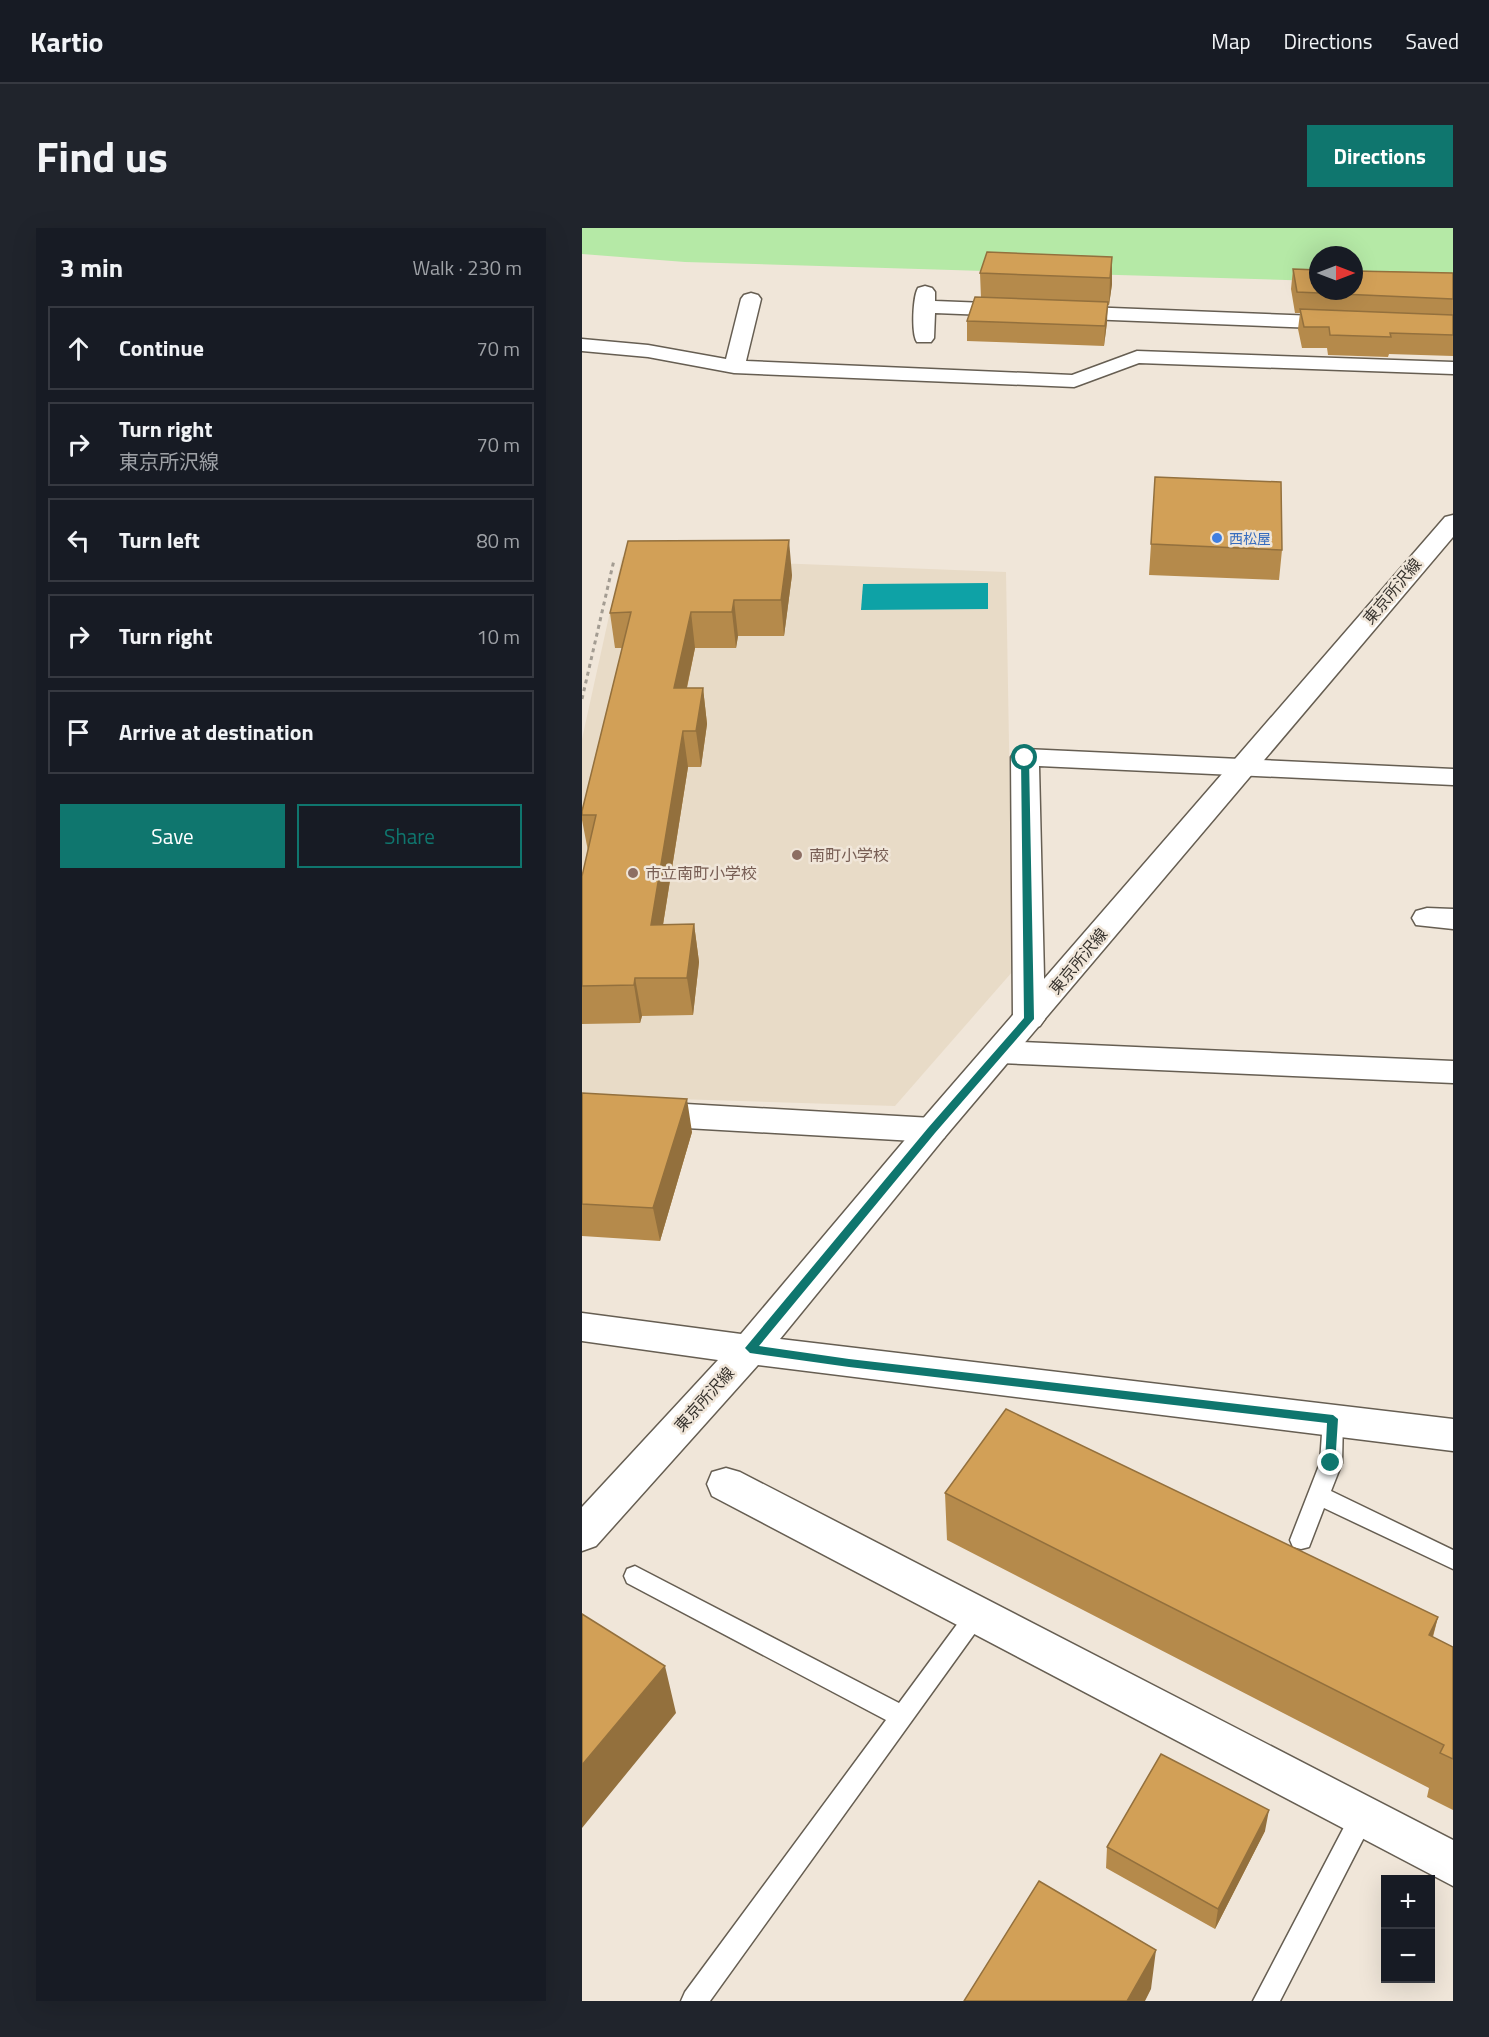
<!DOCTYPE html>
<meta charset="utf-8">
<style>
body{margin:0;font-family:"Titillium Web","Noto Sans JP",sans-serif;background:#20242c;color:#f1f3f6}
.controls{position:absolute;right:18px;bottom:18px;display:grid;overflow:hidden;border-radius:0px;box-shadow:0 6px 24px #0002}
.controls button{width:54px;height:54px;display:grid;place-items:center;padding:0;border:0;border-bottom:2px solid #363941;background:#171b24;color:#f1f3f6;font:30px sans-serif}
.compass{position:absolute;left:727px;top:18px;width:54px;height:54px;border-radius:50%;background:#171b24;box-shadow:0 6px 24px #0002;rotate:90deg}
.stop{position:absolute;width:18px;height:18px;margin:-14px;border:4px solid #0f766e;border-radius:50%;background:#fff}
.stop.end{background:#0f766e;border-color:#fff;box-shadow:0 2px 6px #0008}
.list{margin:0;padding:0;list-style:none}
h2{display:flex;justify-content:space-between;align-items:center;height:78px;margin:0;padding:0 24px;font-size:26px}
h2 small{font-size:20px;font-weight:400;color:#9ea1a6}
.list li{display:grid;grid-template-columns:39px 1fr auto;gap:18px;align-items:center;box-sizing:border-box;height:84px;margin:0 12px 12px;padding:0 12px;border:2px solid #363941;border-radius:0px}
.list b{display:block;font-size:22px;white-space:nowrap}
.list p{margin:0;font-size:20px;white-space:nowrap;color:#9ea1a6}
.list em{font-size:20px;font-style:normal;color:#9ea1a6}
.actions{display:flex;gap:12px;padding:18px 24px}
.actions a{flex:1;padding:14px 0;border:2px solid #0f766e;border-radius:0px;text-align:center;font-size:21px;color:#0f766e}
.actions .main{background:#0f766e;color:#fff}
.icon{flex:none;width:33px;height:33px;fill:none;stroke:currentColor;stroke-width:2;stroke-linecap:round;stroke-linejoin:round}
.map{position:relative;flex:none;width:871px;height:1773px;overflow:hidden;border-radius:0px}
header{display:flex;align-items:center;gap:36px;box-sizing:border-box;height:84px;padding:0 30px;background:#171b24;border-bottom:2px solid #363941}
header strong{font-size:28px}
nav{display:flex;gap:33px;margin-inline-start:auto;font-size:21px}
.intro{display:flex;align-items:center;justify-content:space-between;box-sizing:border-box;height:144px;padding:0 36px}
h1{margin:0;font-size:42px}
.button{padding:15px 27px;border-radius:0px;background:#0f766e;color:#fff;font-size:21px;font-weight:700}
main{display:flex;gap:36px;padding:0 36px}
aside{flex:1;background:#171b24;border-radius:0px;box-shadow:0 6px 24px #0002}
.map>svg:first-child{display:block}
.built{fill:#e8dbc7}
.green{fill:#b5e9a6}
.water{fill:#0ea2a6}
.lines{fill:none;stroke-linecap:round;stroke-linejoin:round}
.service-casing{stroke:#665e52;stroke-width:3}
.minor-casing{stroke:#665e52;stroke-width:3}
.primary-casing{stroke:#665e52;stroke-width:3}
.path{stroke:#a39c92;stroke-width:3;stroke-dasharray:4 4;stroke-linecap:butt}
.service{fill:#fff;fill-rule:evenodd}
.minor{fill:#fff;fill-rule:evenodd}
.primary{fill:#fff;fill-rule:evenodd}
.wall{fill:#b58a4b}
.shaded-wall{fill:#93703d}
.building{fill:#d2a057;stroke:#93703d;stroke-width:1.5}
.route{fill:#0f766e}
.shop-dot{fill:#3f7fe0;stroke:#f0e6d9;stroke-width:2}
.education-dot{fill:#8d6e63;stroke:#f0e6d9;stroke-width:2}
.labels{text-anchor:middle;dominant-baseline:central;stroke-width:5;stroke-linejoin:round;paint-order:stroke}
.far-shop-label{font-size:14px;fill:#366cbe;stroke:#f0e6d9;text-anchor:start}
.street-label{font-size:16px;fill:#37332e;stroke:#f0e6d9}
.education-label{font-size:16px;fill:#785e54;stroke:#f0e6d9;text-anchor:start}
</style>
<header>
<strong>Kartio</strong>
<nav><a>Map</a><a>Directions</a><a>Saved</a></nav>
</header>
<div class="intro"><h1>Find us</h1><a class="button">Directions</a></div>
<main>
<aside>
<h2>3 min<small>Walk · 230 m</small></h2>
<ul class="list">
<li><svg class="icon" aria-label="ahead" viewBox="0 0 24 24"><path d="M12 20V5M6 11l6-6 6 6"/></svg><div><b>Continue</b></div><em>70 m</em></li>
<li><svg class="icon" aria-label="right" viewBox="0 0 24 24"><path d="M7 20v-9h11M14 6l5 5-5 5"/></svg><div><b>Turn right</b><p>東京所沢線</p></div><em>70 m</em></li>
<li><svg class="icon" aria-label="left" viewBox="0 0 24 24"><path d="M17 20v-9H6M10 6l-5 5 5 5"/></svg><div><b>Turn left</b></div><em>80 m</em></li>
<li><svg class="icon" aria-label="right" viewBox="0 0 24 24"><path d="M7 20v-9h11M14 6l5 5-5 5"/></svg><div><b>Turn right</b></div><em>10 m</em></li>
<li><svg class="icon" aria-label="arrive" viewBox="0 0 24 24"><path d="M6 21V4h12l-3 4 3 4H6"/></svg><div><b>Arrive at destination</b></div></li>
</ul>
<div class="actions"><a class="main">Save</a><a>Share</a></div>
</aside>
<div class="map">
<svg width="871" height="1773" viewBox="0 0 871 1773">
<rect width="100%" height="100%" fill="#f0e6d9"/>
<!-- built -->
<path class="built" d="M40,329L424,344L431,743L313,878L0,868V511Z"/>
<!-- green -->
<path class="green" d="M0,0H871V57L772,54V27H736V53L103,34L0,26Z"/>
<!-- water -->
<path class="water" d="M406,355V381L279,382L281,356Z"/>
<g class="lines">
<defs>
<path id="service" d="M751,1183L758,1185L761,1191L760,1235L749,1263L871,1322V1341L742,1280L727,1319L719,1321L711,1319L708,1312L738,1235L741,1191L744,1185Z
M53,1338L317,1475L387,1380L395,1377L403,1380L406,1387L128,1773H99L103,1764L304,1492L45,1355L42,1348L45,1341Z
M781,1577L790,1580L793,1588L698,1773H671L772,1580Z"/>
<path id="minor" d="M343,58L350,60L353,64V73L761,89L768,91L771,95L768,99L761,101L353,85L352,110L349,114H335C329,106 331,68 336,60Z
M169,65L176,67L179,71L164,133L490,147L555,123L871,134V146L557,135L492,159L152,145L66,129L0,123V111L66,117L144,131L159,71L162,67Z
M443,521L871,541V557L457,538L463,791L458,798L447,802L436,798L431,791L429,529L433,523Z
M845,680L871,681V701L834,697L830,690L834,683Z
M418,813L871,833V855L418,835L407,832L402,824L407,816Z
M0,870L350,890L362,894L367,902L362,910L350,914L0,894Z
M144,1240L158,1244L871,1612V1658L130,1268L125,1256L130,1244Z"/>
<path id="primary" d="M871,287V309L362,910L198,1111L871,1191V1223L176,1137L14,1318L0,1323V1279L136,1132L0,1113V1085L159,1106L338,894L863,289Z"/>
</defs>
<!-- service casing -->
<use href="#service" class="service-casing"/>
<!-- minor casing -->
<use href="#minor" class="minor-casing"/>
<!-- primary casing -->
<use href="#primary" class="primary-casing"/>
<!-- path -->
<path class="path" d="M0,471L32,332"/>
<!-- service -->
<use href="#service" class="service"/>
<!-- minor -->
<use href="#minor" class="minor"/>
<!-- primary -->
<use href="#primary" class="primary"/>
</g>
<!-- wall -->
<path class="wall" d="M530,29V56L527,77H525V94L522,118L385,113V93L399,70L398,45Z
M711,41L871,45V128L807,126L806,129L746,127L745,120H720L716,101L718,85H713L709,61Z
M569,316L700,322L697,352L567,347Z
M210,347L202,408H156L154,420H113L105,460H121L125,496L119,539H106L81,697L112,696L117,734L111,787L60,788L58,795L0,796V648L6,623L0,592V583L40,420H33L28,385Z
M0,865L110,904L78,1013L0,1008Z
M363,1265L856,1389L851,1409L871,1419V1582L845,1569L847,1560L365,1312Z
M683,1603L633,1701L524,1640L525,1619Z"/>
<!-- shaded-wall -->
<path class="shaded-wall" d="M530,29V56L527,77L528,50Z
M526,74L525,94L522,118L523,98Z
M207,312L210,347L202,408L199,372Z
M152,372L156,408L154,420L150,384Z
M109,384L113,420L97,496L92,460Z
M121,460L125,496L119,539L114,503Z
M101,503L106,539L75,734L69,697Z
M112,696L117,734L111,787L105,750Z
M53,750L60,788L58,795L52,757Z
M105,871L110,904L78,1013L71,980Z
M856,1389L843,1435L847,1407Z
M83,1438L94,1485L0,1600V1537Z
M687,1582L683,1603L633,1701L636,1681Z
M574,1722L569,1761L563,1773H545Z"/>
<!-- building -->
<path class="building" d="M405,24L530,29L528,50L398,45Z
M711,41L736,42V63H772V43L871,45V71L715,64Z
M393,69L526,74L523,98L385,93Z
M718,81L871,87V107L808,105L809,109L748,107L747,99H722Z
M573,249L699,254L700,322L569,316Z
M207,312L199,372H152L150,384H109L92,460H121L114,503H101L69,697L112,696L105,750H53L52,757L0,758V648L14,587H0V583L49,384L28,385L46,313Z
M0,865L105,871L71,980L0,976Z
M424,1181L856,1389L847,1407L871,1419V1531L858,1525L862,1517L363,1265Z
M0,1386L83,1438L0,1537Z
M579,1526L687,1582L636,1681L525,1619Z
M457,1653L574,1722L545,1773H382Z"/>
<!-- route -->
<path class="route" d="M443,527L447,530L452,791L353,905L177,1118L267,1131L751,1187L756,1191L753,1238H745L743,1235L745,1195L267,1139L168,1125L163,1120L346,900L442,790L439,530Z"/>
<!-- markers -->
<circle class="shop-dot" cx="635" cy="310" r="6"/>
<g class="education-dot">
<circle cx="215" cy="627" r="6"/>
<circle cx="51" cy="645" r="6"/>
</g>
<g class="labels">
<!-- far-shop labels -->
<g class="far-shop-label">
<text x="647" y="310">西松屋</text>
</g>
<!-- street labels -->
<g class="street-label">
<text transform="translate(810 363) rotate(-50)">東京所沢線</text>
<text transform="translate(496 733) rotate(-50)">東京所沢線</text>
<text transform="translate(122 1171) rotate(-48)">東京所沢線</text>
</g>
<!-- education labels -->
<g class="education-label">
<text x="227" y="627">南町小学校</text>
<text x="63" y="645">市立南町小学校</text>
</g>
</g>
</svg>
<div class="controls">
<button>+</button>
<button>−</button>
</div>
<svg class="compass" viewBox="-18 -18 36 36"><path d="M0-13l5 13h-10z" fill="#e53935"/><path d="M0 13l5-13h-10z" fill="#9ea1a6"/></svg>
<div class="stop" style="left:443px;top:530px"></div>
<div class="stop end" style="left:749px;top:1235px"></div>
</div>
</main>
